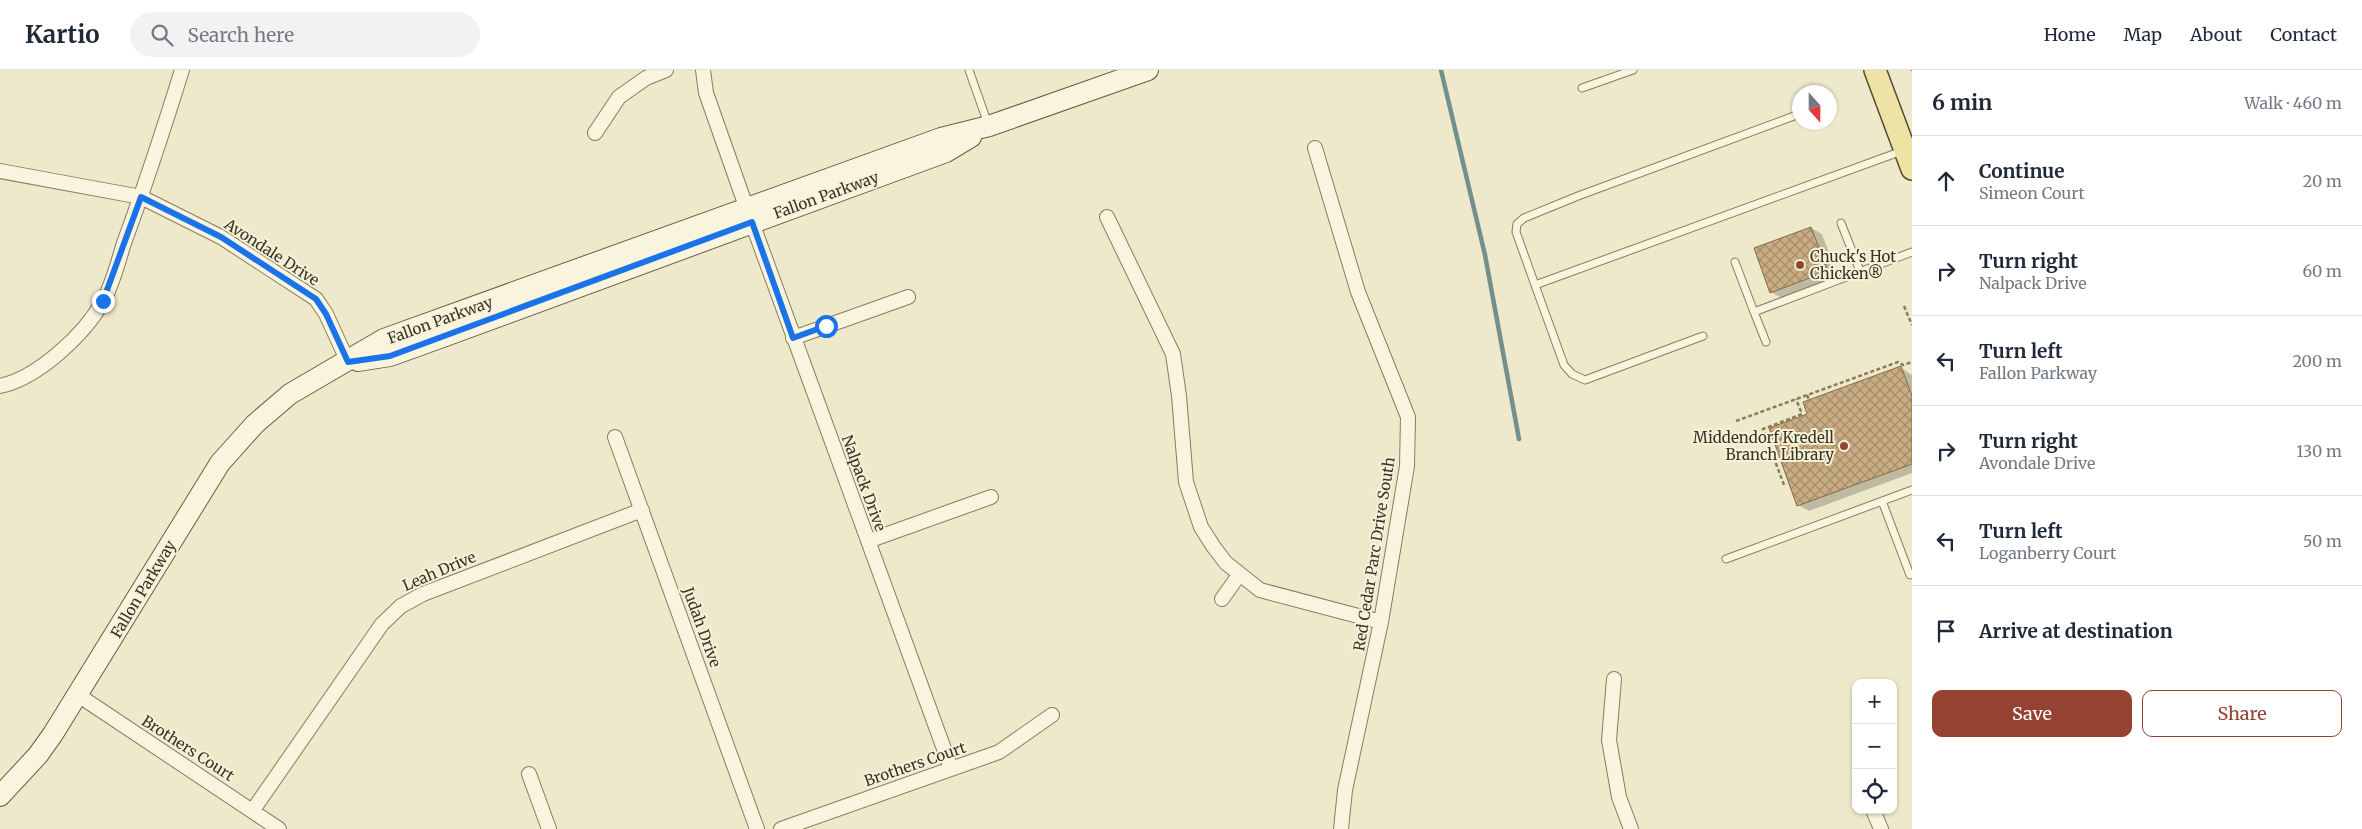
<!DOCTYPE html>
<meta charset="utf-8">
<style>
body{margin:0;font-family:Merriweather,serif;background:#f2f2f3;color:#1f2937}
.controls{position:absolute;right:15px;bottom:15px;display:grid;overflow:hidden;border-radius:10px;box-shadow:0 1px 4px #0004}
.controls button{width:45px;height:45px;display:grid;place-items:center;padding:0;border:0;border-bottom:1px solid #e0e1e3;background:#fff;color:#1f2937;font:25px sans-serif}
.compass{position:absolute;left:1792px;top:15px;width:45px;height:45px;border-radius:50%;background:#fff;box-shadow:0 1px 4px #0004;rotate:159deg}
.stop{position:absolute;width:15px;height:15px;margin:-11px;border:4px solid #1a73e8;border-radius:50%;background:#fff}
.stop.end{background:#1a73e8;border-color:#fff;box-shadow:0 1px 5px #0008}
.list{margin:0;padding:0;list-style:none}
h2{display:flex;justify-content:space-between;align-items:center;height:65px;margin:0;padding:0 20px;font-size:21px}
h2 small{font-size:16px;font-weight:400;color:#747a83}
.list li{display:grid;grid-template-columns:32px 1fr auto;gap:15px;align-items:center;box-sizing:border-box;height:90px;padding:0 20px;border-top:1px solid #e0e1e3}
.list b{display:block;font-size:19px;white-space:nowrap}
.list p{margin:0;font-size:16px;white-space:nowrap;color:#747a83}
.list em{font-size:16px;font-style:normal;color:#747a83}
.actions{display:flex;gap:10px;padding:15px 20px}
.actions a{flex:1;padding:11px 0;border:1px solid #964232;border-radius:10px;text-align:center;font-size:18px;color:#964232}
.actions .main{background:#964232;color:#fff}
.icon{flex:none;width:28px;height:28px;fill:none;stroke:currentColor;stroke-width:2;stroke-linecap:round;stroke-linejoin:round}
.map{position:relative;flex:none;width:1912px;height:759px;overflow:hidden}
header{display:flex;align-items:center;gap:30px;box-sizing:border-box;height:70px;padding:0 25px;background:#fff;border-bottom:1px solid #e0e1e3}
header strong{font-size:24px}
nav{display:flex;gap:28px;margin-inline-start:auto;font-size:18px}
.search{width:350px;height:45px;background:#f2f2f3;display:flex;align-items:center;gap:12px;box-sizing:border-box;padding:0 18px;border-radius:28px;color:#747a83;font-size:19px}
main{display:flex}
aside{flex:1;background:#fff}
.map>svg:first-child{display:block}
.shadow{fill:#0003}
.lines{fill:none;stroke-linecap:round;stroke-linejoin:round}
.stream{stroke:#71908e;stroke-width:4.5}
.building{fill:url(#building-cross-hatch);stroke:#876b46}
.lane-casing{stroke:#897d5f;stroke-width:9}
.street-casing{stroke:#897d5f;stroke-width:16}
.secondary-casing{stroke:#6b5e42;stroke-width:22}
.primary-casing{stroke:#584a33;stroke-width:24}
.path{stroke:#897d5f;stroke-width:2.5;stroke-dasharray:4 2.5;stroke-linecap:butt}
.lane{stroke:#f8f4de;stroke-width:7}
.street{stroke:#f8f4de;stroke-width:14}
.secondary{stroke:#f8f4de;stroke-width:20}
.primary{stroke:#ede3a5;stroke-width:21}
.route{stroke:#1a73e8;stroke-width:6}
.poi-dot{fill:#964232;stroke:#f5f2da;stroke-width:2}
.labels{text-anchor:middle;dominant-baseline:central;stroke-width:4;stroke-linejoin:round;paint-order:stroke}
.street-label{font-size:15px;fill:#3b3222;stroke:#f5f2da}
.poi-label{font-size:15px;fill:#3b3222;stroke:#f5f2da;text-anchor:start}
</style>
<header>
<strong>Kartio</strong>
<div class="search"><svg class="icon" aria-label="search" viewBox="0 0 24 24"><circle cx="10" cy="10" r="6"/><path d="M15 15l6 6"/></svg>Search here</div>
<nav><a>Home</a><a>Map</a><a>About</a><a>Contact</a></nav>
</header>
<main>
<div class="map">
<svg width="1912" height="759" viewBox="0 0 1912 759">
<defs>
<pattern id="building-cross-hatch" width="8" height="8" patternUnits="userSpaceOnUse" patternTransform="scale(1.25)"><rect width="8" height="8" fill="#c9ac82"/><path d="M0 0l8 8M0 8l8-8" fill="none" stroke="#a48d6a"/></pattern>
</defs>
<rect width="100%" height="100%" fill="#ede9ca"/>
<!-- shadow -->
<path class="shadow" d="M1811,158L1822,164L1838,207L1782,228L1771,222Z
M1901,298L1912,305V403L1809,441L1798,435L1809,344Z"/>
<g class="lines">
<!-- stream -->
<path class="stream" d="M1441,0L1485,185L1519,369"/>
</g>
<!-- building -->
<path class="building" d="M1811,157L1828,201L1770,223L1754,178Z
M1901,296L1912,326V394L1797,436L1769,358L1807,344L1803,332Z"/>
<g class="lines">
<defs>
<path id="lane" d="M969,0L988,54
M1582,18L1633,0
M1841,153L1860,201
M1735,192L1754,242
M1535,215L1516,162L1517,154L1524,148L1578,126L1794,46
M1703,266L1585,310L1572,304L1564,295L1535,215L1902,81
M1766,272L1754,242L1912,182
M1882,431L1910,505
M1726,489L1912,420"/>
<path id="street" d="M703,0L706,23L742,125L951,698
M595,63L619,27L646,8L666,0
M1315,78L1358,222L1408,347L1407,396L1381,552L1345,720L1341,759
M0,101L141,127L221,167L316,229L326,244L348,292
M1107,147L1173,284L1179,326L1186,412L1201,457L1213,476L1226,493L1260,520L1381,552
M793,268L908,227
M0,316C38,308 85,264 103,231C113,214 118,192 124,173C145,116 164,58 182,0
M615,367L757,759
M868,471L991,427
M1222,529L1239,505
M1614,609L1609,670L1619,727L1631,759
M78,625L279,759
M529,704L549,759
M253,740L382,554L401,536L423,524L642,440
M1873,740L1881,759
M781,759L999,682L1052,645"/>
<path id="secondary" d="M358,291L390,286L440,268L946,82L971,67
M0,726L38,685L53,664L220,393L255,354L290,324L384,269L941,68L989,56L1148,0"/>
<path id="primary" d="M1875,0L1912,99"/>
</defs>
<!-- lane casing -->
<use href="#lane" class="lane-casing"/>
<!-- street casing -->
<use href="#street" class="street-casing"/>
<!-- secondary casing -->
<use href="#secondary" class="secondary-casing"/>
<!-- primary casing -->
<use href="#primary" class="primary-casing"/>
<!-- path -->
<path class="path" d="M1912,0V1
M1904,236L1912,255
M1807,325L1809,330
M1736,351L1898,292L1903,295L1912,292
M1784,415L1763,359L1802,344L1796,329"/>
<!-- lane -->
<use href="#lane" class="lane"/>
<!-- street -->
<use href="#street" class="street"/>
<!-- secondary -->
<use href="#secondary" class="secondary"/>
<!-- primary -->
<use href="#primary" class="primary"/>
</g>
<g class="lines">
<!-- route -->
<path class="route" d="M103,231L141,127L221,167L316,229L326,244L348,292L390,286L752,152L793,268L826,256"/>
</g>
<!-- markers -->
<g class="poi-dot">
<circle cx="1800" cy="195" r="5"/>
<circle cx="1844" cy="376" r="5"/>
</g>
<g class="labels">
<!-- street labels -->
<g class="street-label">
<text transform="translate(826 125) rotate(-20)">Fallon Parkway</text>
<text transform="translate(272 182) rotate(33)">Avondale Drive</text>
<text transform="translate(440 250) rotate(-20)">Fallon Parkway</text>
<text transform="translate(864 413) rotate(70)">Nalpack Drive</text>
<text transform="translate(1374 484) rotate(-81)">Red Cedar Parc Drive South</text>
<text transform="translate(439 501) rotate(-23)">Leah Drive</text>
<text transform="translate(143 519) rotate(-59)">Fallon Parkway</text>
<text transform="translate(702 557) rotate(70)">Judah Drive</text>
<text transform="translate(188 678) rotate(33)">Brothers Court</text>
<text transform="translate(915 694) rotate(-19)">Brothers Court</text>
</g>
<!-- poi labels -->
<g class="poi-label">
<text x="1810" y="186">Chuck's Hot<tspan x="1810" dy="17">Chicken®</tspan></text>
<text x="1834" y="367" text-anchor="end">Middendorf Kredell<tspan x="1834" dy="17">Branch Library</tspan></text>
</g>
</g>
</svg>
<div class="controls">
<button>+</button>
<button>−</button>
<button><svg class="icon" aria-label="locate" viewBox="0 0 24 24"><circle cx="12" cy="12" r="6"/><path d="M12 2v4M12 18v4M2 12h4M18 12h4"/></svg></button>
</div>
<svg class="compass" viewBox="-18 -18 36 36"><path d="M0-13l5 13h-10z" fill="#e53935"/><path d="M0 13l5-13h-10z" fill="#747a83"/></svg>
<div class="stop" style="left:826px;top:256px"></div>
<div class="stop end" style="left:103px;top:231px"></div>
</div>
<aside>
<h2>6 min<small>Walk · 460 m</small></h2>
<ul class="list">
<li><svg class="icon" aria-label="ahead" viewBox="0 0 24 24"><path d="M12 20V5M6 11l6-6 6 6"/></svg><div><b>Continue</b><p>Simeon Court</p></div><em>20 m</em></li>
<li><svg class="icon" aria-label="right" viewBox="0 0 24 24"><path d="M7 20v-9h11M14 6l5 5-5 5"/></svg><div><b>Turn right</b><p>Nalpack Drive</p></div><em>60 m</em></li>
<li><svg class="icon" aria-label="left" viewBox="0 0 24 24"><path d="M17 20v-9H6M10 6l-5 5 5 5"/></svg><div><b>Turn left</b><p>Fallon Parkway</p></div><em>200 m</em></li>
<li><svg class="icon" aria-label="right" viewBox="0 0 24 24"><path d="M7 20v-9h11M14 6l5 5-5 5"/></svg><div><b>Turn right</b><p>Avondale Drive</p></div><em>130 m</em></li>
<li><svg class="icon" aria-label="left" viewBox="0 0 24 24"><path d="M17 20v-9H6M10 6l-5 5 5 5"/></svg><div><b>Turn left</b><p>Loganberry Court</p></div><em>50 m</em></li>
<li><svg class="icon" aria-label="arrive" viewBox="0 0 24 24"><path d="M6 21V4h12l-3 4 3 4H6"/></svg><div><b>Arrive at destination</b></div></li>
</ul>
<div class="actions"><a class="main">Save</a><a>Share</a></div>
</aside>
</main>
